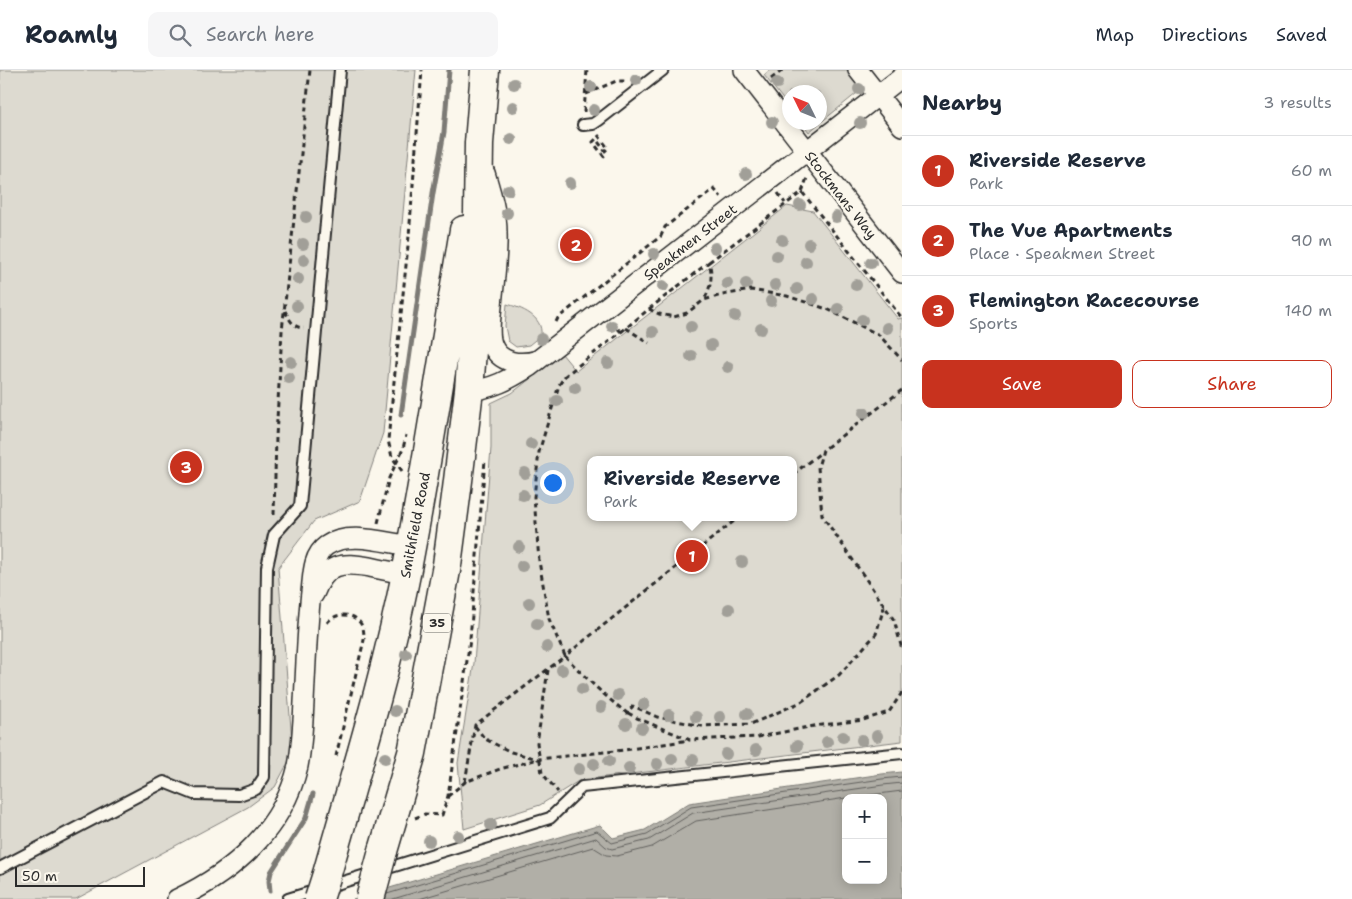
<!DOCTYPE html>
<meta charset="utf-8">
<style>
body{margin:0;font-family:"Shantell Sans",sans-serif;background:#f6f6f7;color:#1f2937}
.controls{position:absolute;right:15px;bottom:15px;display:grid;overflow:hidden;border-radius:10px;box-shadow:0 2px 12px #0003}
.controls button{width:45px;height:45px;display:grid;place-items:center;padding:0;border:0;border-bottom:1px solid #e0e1e3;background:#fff;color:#1f2937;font:25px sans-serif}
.compass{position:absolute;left:782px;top:15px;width:45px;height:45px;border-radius:50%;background:#fff;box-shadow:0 2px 12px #0003;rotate:313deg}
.scale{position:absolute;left:15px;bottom:12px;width:130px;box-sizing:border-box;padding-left:5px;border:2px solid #2b2b2b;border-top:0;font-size:14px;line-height:18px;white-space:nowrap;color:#2b2b2b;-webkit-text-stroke:4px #fbf7ec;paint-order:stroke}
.you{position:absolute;left:552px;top:412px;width:18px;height:18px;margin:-12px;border:4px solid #fff;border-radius:50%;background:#1a73e8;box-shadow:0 0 0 8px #1a73e833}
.badge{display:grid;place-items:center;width:32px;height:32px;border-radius:50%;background:#c8321e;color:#fff;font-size:16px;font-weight:700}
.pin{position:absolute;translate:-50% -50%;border:2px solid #fff;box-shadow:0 1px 5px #0006}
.popup{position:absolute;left:587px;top:386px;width:210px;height:65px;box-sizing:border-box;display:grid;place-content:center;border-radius:10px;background:#fff;filter:drop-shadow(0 1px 4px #0005);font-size:16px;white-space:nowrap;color:#747a83}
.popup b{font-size:19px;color:#1f2937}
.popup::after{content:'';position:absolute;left:50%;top:100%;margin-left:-10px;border:10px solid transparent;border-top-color:#fff}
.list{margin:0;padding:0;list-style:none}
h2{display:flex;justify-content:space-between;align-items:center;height:65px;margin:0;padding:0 20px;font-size:21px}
h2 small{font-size:16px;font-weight:400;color:#747a83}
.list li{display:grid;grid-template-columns:32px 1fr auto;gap:15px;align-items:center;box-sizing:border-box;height:70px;padding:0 20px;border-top:1px solid #e0e1e3}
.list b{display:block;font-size:19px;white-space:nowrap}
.list p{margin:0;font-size:16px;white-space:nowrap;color:#747a83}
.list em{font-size:16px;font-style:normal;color:#747a83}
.actions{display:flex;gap:10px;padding:15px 20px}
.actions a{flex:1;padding:11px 0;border:1px solid #c8321e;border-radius:10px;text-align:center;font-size:18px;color:#c8321e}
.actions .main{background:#c8321e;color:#fff}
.icon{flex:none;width:28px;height:28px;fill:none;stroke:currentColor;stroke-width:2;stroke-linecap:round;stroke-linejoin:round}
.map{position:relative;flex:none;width:902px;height:829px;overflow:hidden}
header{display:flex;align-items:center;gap:30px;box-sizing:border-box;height:70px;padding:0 25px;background:#fff;border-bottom:1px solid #e0e1e3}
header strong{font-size:24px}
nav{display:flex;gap:28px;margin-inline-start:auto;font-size:18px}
.search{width:350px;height:45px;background:#f6f6f7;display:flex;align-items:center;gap:12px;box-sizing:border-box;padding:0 18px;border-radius:10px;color:#747a83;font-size:19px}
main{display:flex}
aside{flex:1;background:#fff}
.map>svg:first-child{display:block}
.green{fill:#dddad0;stroke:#84827e;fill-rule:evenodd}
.water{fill:#b1afa7;stroke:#7b7a75;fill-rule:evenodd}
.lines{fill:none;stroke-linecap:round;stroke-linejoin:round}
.shore{stroke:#61605d;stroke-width:1}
.stream{stroke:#7b7a75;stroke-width:5}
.lane-casing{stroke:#2b2b2b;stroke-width:14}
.street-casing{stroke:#2b2b2b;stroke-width:22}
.highway-casing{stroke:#2b2b2b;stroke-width:31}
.path{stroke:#2b2b2b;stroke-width:3;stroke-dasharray:5 4;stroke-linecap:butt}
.lane{stroke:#fbf7ec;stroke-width:10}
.street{stroke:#fbf7ec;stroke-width:19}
.highway{stroke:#fbf7ec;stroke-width:28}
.highway-bridge-casing{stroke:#2b2b2b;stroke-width:31;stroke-linecap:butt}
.highway-bridge{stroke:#fbf7ec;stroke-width:28}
.tree{fill:#a19f98}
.labels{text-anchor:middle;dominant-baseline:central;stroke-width:5;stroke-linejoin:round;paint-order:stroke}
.shield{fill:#fbf7ec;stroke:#696865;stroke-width:1}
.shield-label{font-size:12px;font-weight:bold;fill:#2b2b2b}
.street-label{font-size:14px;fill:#2b2b2b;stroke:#fbf7ec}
</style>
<header>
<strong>Roamly</strong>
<div class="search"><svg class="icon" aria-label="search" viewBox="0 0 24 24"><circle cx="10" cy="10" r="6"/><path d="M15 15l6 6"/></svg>Search here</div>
<nav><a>Map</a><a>Directions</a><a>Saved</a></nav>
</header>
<main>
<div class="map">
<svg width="902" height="829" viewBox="0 0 902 829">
<rect width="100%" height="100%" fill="#fbf7ec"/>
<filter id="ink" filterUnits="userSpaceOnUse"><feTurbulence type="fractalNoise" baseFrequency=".02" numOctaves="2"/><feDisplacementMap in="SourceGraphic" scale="10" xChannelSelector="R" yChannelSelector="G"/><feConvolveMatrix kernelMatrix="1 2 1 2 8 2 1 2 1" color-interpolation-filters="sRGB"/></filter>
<g filter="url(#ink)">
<!-- green -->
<path class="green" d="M0,0H416L383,363L360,431L314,451L278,498L293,683L275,717L248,737L76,829H0Z
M770,0H847L862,19L809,62L802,53L819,52V22H789V37L764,5Z
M787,136L813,141L898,249L902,248V671L580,710L540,735L464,759L458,693L474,593L491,378V333L512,323L562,284L576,301ZM591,390H793V447H591Z
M507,234C521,238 543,246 541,265L529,275L516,277L508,271L505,256Z"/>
<!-- water -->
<path class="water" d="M902,702V829H353L600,755L613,768L645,760L689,733L882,704ZM846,728H883V810H846Z"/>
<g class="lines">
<!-- shore -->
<path class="shore" d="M847,728L902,721
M387,824L597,761L612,773L647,764L691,737L882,709L902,707
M393,829L596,768L606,777L612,779L649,770L693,743L883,715L902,713
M419,829L593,777L606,785L617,786L652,777L696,751L846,728"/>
<!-- stream -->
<path class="stream" d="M401,345L433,123L444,62L449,0
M270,821L269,811L271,802L306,748L313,724"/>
<defs>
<path id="lane" d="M583,55L593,54L599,50L663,0
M0,798L164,712L194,724L239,725L256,719L264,707L267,497L274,465L300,436L340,0
M288,829L550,748L582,717L902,683"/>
<path id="street" d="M744,0L902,203
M858,0L902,56
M485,103C491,123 497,142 497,163C498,187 494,212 492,236C491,248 488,262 492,274C499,294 521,295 538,290
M469,320C491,320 510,309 529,297L902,7
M314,524C326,493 341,492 370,497C382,500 394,502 406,504
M177,829C234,802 283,759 298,696C302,675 303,653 304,632C306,595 307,558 311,522C313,507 312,486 326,476C348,460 386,473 411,476"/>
<path id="highway" d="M383,781L412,683L447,495L457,419L469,320L477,215L479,73L485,0
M327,804C355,704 386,605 406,504C428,390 445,275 464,160"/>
</defs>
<!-- lane casing -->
<use href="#lane" class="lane-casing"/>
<!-- street casing -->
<use href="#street" class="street-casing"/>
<!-- highway casing -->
<use href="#highway" class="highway-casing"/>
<!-- path -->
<path class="path" d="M771,9L783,0
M586,24L616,11H626
M584,42L587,0
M598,65L608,78L605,81L596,69L593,72L605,88
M802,122L807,108
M778,123L785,133
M709,192L802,122L902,248
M649,239L709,192C713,206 711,217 704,230
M285,241C290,250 293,258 304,258
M556,252L558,248L661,166L665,157L714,119L721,127
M612,252L621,262L565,306L559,315L539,382L534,427L539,491L549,549L565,586L739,447
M626,258L649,273
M621,262L649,239L659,244L674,247L687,243L704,230L722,225L751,220L787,226L827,239L879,265L902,290
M902,320L823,380L818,397L822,445L894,550L902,579
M402,401L392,387L388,370L409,166L422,0
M793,404L823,381
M274,445L276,367L282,261L310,0
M378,453L389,408L403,379L406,365
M327,553C336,541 357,542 363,558C364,562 364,566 364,570L336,686
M548,600L537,673L542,703L558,722
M628,643L637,648L690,670L758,667L814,656L863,650L889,642L901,624L902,618
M475,656L485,669L511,682L538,689L624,680L690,670
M465,712L475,655L565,586C585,607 604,626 627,643L633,636L657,647L702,656L751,654L801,632L839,605L876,564L884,537
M448,726L465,712L500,699L538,689
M415,748L425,744L442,745L448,726L470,569L485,390"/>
<!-- lane -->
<use href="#lane" class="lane"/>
<!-- street -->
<use href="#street" class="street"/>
<!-- highway -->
<use href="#highway" class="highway"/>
<defs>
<path id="highway-bridge" d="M319,829L327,804
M370,829L383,781"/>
</defs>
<!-- highway-bridge casing -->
<use href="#highway-bridge" class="highway-bridge-casing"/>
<!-- highway-bridge -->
<use href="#highway-bridge" class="highway-bridge"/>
</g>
<!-- trees -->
<g class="tree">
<circle cx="636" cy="10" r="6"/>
<circle cx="777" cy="13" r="6"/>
<circle cx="514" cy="14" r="6"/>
<circle cx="591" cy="17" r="6"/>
<circle cx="859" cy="19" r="6"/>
<circle cx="513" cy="37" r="6"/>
<circle cx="594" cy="40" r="6"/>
<circle cx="772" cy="52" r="6"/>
<circle cx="860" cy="53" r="6"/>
<circle cx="511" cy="69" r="6"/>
<circle cx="746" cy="104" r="6"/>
<circle cx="570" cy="113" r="6"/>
<circle cx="508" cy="120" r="6"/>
<circle cx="800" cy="135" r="6"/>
<circle cx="507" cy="143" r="6"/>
<circle cx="306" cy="147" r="6"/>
<circle cx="836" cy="147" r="6"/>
<circle cx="782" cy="170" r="6"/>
<circle cx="303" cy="174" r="6"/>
<circle cx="809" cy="174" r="6"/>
<circle cx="715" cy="178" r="6"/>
<circle cx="654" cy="184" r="6"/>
<circle cx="777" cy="186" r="6"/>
<circle cx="304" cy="190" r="6"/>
<circle cx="806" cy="192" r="6"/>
<circle cx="871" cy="193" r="6"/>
<circle cx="298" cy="209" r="6"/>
<circle cx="727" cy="213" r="6"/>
<circle cx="746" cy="214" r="6"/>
<circle cx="775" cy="215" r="6"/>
<circle cx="856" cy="215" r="6"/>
<circle cx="663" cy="216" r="6"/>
<circle cx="797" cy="219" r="6"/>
<circle cx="813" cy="229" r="6"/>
<circle cx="771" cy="231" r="6"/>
<circle cx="297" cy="236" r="6"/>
<circle cx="838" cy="239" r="6"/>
<circle cx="735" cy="246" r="6"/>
<circle cx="862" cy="250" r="6"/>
<circle cx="612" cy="256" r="6"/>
<circle cx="691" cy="257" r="6"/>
<circle cx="887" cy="258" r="6"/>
<circle cx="761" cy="259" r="6"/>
<circle cx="653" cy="262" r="6"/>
<circle cx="541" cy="269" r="6"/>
<circle cx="711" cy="275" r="6"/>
<circle cx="691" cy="286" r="6"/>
<circle cx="291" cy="292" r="6"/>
<circle cx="608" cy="293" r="6"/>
<circle cx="728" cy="297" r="6"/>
<circle cx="289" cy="308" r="6"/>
<circle cx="575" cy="318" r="6"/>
<circle cx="557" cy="331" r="6"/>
<circle cx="864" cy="343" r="6"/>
<circle cx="531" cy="374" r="6"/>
<circle cx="525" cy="403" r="6"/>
<circle cx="523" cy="425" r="6"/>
<circle cx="519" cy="477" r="6"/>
<circle cx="742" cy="492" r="6"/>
<circle cx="522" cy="496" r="6"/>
<circle cx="529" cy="533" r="6"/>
<circle cx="729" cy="539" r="6"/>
<circle cx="537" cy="554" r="6"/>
<circle cx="547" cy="577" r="6"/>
<circle cx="406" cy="584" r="6"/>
<circle cx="562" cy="600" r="6"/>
<circle cx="582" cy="619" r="6"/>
<circle cx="618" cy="625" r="6"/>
<circle cx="644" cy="634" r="6"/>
<circle cx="601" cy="637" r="6"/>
<circle cx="395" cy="641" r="6"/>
<circle cx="747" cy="644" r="6"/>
<circle cx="669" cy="645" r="6"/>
<circle cx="696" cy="647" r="6"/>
<circle cx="720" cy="647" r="6"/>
<circle cx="626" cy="654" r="6"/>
<circle cx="642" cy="658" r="6"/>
<circle cx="877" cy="666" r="6"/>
<circle cx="843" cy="667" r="6"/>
<circle cx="862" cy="670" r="6"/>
<circle cx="827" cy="672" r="6"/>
<circle cx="797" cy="676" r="6"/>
<circle cx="756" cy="680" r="6"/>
<circle cx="726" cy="684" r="6"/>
<circle cx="385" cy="688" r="6"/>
<circle cx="672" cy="689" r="6"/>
<circle cx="693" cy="690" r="6"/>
<circle cx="609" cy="691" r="6"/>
<circle cx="594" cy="694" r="6"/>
<circle cx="657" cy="694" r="6"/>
<circle cx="629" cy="698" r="6"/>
<circle cx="579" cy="699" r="6"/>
<circle cx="491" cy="755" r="6"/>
<circle cx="458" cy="766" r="6"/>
<circle cx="429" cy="771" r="6"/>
</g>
</g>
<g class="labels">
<!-- shield labels -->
<rect class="shield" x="423" y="543.5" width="28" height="19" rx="4"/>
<g class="shield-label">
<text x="437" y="553">35</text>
</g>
<!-- street labels -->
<g class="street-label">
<text transform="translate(841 125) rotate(52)">Stockmans Way</text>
<text transform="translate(690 172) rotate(-38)">Speakmen Street</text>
<text transform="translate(415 455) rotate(-79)">Smithfield Road</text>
</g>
</g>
</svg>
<div class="controls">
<button>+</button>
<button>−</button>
</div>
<svg class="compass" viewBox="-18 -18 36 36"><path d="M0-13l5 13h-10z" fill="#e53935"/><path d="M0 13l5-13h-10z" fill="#747a83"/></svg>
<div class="scale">50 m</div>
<div class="you"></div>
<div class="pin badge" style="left:692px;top:486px">1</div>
<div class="popup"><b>Riverside Reserve</b>Park</div>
<div class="pin badge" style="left:576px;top:175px">2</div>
<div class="pin badge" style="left:186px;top:397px">3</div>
</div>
<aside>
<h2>Nearby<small>3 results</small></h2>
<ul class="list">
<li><span class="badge">1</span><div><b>Riverside Reserve</b><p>Park</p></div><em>60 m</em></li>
<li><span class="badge">2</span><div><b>The Vue Apartments</b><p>Place · Speakmen Street</p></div><em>90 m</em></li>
<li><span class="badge">3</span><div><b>Flemington Racecourse</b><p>Sports</p></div><em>140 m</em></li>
</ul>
<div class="actions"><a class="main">Save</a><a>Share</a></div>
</aside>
</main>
